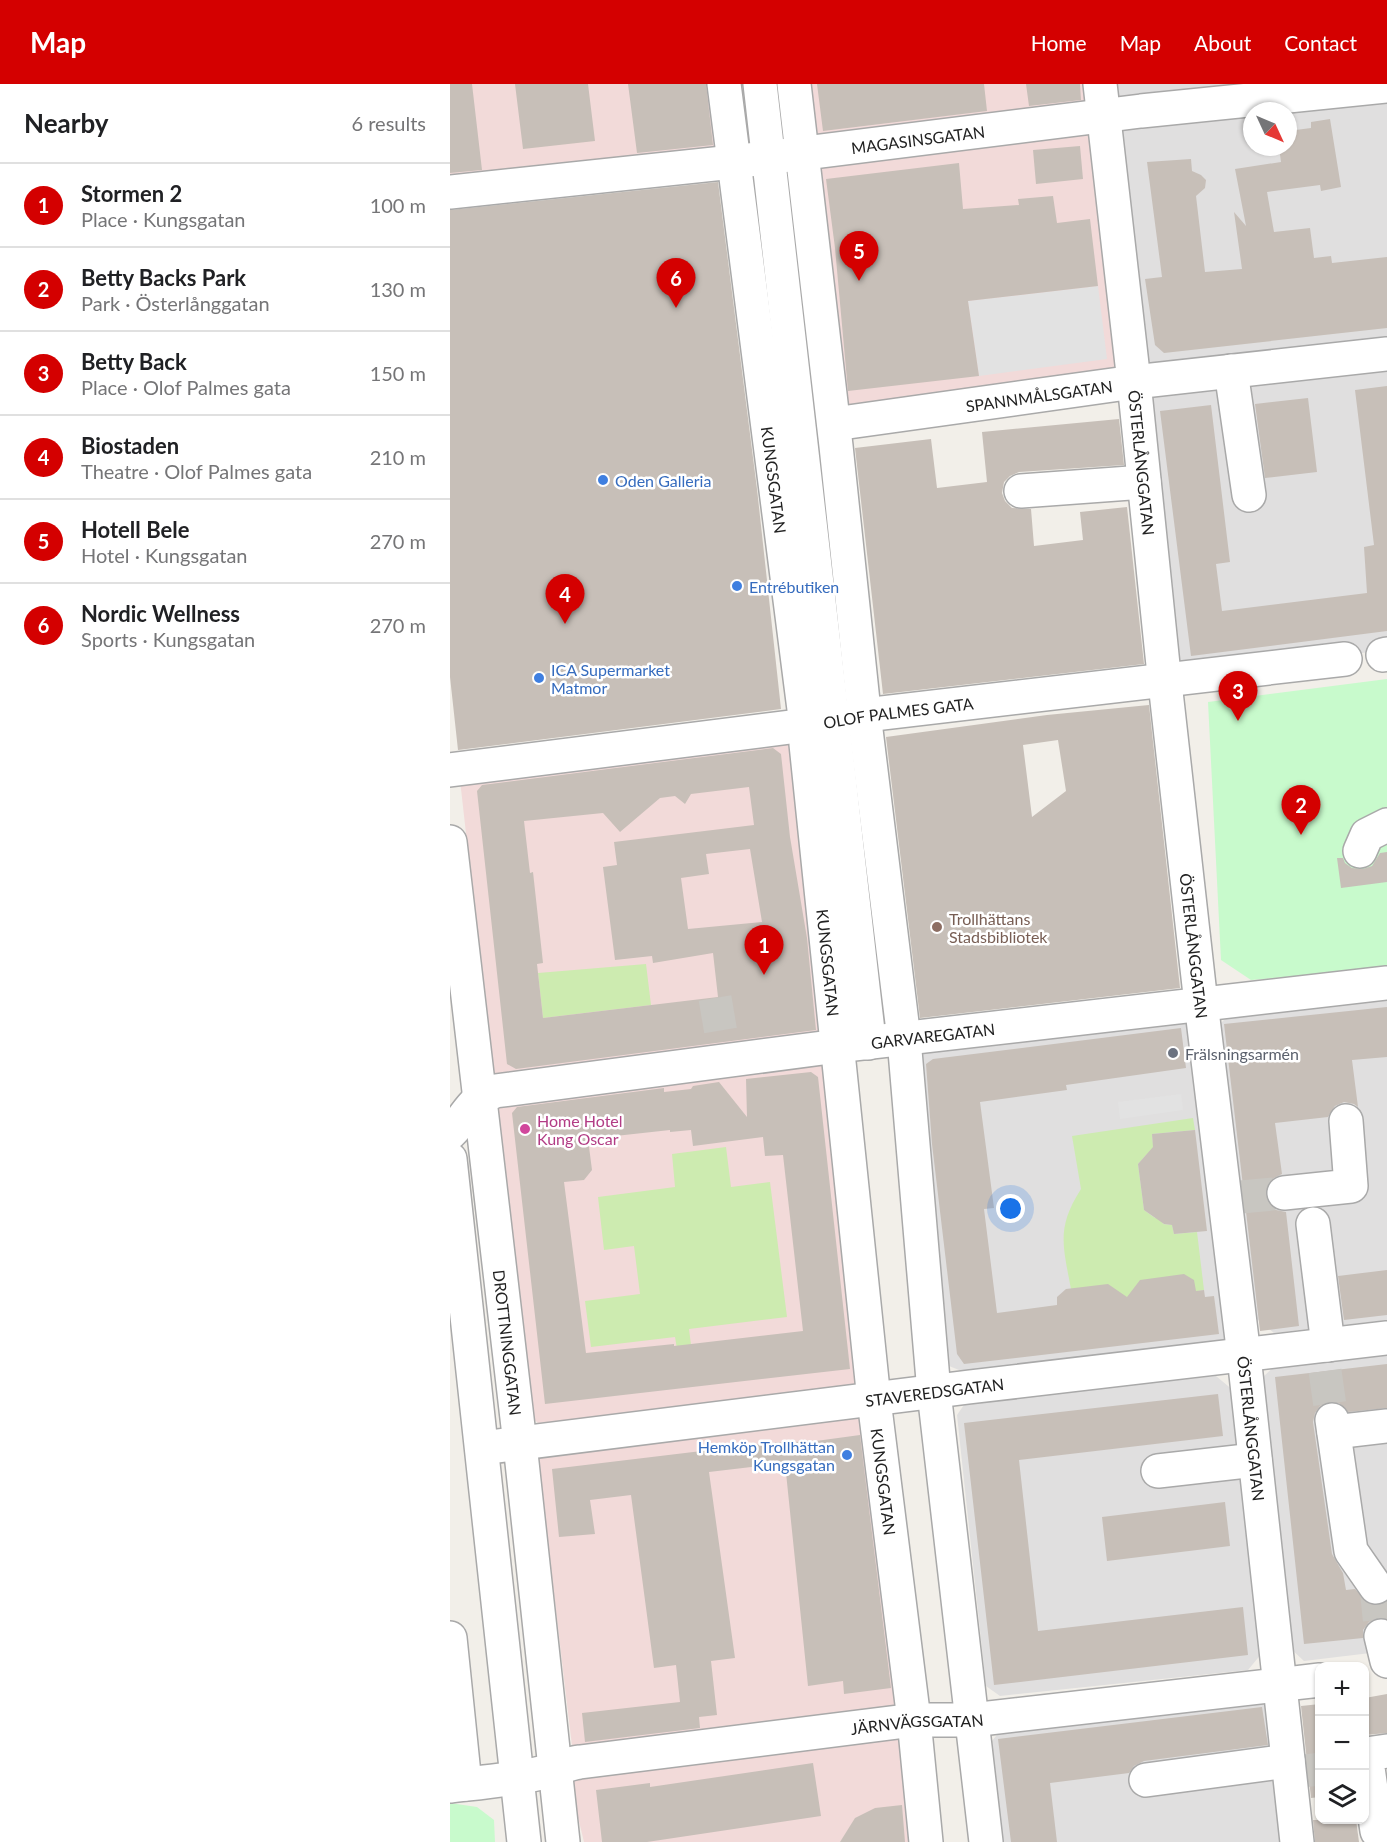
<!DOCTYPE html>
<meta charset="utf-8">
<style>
body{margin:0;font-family:Lato,sans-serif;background:#f6f6f6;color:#202124}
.controls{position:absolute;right:18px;bottom:18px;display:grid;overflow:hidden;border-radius:12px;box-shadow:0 2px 4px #0004}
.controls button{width:54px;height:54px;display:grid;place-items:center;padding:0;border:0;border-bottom:2px solid #e0e0e0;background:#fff;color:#202124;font:30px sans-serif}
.compass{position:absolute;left:793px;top:18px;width:54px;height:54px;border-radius:50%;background:#fff;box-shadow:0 2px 4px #0004;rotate:134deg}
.you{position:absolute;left:561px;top:1125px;width:21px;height:21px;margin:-15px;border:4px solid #fff;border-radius:50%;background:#1a73e8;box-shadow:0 0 0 9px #1a73e833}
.badge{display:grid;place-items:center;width:39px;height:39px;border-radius:50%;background:#d40000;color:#fff;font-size:20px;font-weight:700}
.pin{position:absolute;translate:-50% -50px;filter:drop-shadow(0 2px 3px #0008)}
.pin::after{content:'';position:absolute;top:32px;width:21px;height:18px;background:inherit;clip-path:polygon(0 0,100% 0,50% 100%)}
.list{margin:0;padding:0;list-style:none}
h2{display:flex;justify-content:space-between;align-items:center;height:78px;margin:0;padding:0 24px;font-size:26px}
h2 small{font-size:20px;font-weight:400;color:#757577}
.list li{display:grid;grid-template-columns:39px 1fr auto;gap:18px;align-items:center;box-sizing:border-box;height:84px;padding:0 24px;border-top:2px solid #e0e0e0}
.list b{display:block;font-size:22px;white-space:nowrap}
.list p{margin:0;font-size:20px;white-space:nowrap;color:#757577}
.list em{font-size:20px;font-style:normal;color:#757577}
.icon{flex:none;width:33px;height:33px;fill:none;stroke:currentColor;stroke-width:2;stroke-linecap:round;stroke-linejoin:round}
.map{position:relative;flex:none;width:937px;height:1758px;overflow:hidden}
header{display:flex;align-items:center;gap:36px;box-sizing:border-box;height:84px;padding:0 30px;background:#d40000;color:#fff}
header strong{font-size:28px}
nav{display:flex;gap:33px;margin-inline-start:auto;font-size:21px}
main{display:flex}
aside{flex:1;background:#fff}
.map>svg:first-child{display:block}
.residential{fill:#e0dfdf;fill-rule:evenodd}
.commercial{fill:#f2dad9}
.grass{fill:#cdebb0}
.park{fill:#c8facc}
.parking{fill:#e2e2e2}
.building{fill:#c7bfb8;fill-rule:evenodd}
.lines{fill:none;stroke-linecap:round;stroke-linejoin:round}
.minor-tunnel{stroke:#c8c6c1;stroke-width:33;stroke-dasharray:33 16;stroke-linecap:butt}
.minor-casing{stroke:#a9a9a9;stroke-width:36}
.minor{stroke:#fff;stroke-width:33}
.shop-dot{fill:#3f7fe0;stroke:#fff;stroke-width:2}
.education-dot{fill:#8d6e63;stroke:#fff;stroke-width:2}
.worship-dot{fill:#6b7280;stroke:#fff;stroke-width:2}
.hotel-dot{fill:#d1479c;stroke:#fff;stroke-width:2}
.labels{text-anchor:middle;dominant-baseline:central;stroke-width:5;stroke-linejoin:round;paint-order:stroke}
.street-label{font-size:16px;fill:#222;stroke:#fff}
.shop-label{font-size:16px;fill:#366cbe;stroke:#fff;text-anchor:start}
.education-label{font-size:16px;fill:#785e54;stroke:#fff;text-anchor:start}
.worship-label{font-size:16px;fill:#5b616d;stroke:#fff;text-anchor:start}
.hotel-label{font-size:16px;fill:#b23c85;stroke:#fff;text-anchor:start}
</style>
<header>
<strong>Map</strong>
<nav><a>Home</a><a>Map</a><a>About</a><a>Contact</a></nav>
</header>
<main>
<aside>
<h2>Nearby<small>6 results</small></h2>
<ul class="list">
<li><span class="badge">1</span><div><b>Stormen 2</b><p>Place · Kungsgatan</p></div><em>100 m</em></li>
<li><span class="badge">2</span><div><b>Betty Backs Park</b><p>Park · Österlånggatan</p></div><em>130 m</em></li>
<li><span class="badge">3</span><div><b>Betty Back</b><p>Place · Olof Palmes gata</p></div><em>150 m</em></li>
<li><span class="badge">4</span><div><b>Biostaden</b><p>Theatre · Olof Palmes gata</p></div><em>210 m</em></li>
<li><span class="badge">5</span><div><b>Hotell Bele</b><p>Hotel · Kungsgatan</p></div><em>270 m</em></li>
<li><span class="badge">6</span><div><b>Nordic Wellness</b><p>Sports · Kungsgatan</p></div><em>270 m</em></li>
</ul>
</aside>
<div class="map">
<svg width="937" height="1758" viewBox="0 0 937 1758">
<rect width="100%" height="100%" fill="#f2efe9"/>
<!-- residential -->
<path class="residential" d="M660,0H883L675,26Z
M937,9V263L690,291L660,37ZM802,27H838V63H802Z
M937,273V566L720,592L688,302Z
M937,916V1236L824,1249L807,1235L768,942L776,934Z
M724,932L743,942L781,1252L773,1258L514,1288L499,1282L493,1269L464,985L478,961Z
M937,1266V1567L854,1577L839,1563L813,1293L828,1279Z
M766,1292L784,1307L812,1569L798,1586L550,1612L536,1602L507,1331L516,1318Z
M818,1616L833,1758H552L542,1657L554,1642Z"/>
<!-- commercial -->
<path class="commercial" d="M0,0H265L272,62L265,70L0,98Z
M357,0H643L646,25L365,55Z
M646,42L673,288L392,328L361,79Z
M347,653L378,955L44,999L10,696Z
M383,977L411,1312L88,1339L80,1332L39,1016Z
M413,1321L458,1628L136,1671L122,1662L88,1375L96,1367Z
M446,1650L458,1659L470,1758H134L120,1700L142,1686Z"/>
<!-- grass -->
<path class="grass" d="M196,880L201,921L93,934L88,889Z
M743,1034L745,1046L702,1050L704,1071L697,1070L688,1080L694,1126L705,1134L711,1133L713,1140L722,1141L724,1150L747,1148L754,1206L685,1216L621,1205C613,1162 606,1144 631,1105L622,1052Z
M276,1063L281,1103L320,1098L337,1233L239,1245L242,1269L228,1271L225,1253L141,1263L135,1217L190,1210L184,1162L154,1166L148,1113L225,1103L222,1070Z"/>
<!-- park -->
<path class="park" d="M937,595V884L801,896L771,876L758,618Z
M0,1719L27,1723L44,1736L45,1758H0Z"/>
<!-- parking -->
<path class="parking" d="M648,202L657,275L529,292L518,217Z
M731,1010L733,1026L670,1035L668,1018Z"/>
<!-- building -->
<path class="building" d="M0,0H22L32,86L0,89Z
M65,0H138L145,57L73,65Z
M178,0H256L263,61L187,69Z
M367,0H534L537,27L373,47Z
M576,0H630L631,16L579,22Z
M880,35L891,103L871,107L870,101L817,108L824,148L860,144L864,174L881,172L882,179L937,173V244L714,269L705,261L695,195L712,193L697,78L741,75L742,87L751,91L756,96L755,104L746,112L755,188L792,185L784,128L796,142L785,85L831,78L829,63H838V47L861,44V38Z
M630,62L633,95L586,100L583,66Z
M509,79L513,125L569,121L568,115L603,112L607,139L640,135L648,202L518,217L529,292L398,307L385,164L376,95Z
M268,98L307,405L331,625L8,666L0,593V126Z
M937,302V547L741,572L710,327L761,321L780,478L766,480L772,527L917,509L914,463L924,461L905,306Z
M858,314L867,388L815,394L805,320Z
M669,335L674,381L569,388L560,392L554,398L552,409L555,417L562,424L581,425L584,462L633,456L630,428L677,423L694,580L433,610L405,364L481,355L487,404L537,398L532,348Z
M699,621L730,904L470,934L436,653L597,631ZM608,656L616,707L582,733L573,661Z
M323,664L331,670L340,753L357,854L366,946L66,985L57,980L27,707L32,701ZM299,703L304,741L164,758L167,781L153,783L165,876L202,872L203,879L263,869L268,913L93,934L87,880L93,879L83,788L80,789L74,737L153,729L170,748L210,714L225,712L235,720L241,710ZM300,765L312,838L238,845L231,794L259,790L256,770Z
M937,768V798L891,804L887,774H893L895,779L902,784L913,785L922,782L930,769Z
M937,923V973L902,976L908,1023L904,1020L894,1018L885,1022L878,1033L825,1039L832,1090L824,1094L817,1101L815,1112L819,1120L826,1126L836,1128L849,1242L810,1247L774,940Z
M731,944L736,984L616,1001L617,1006L530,1018L544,1124L534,1125L547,1229L607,1221V1213L616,1205L658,1200L677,1213L690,1196L734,1190L744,1196L746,1207L754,1206L755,1213L764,1212L769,1250L514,1280L507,1270L482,1060L476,980L483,975Z
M361,988L368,993L400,1285L95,1320L62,1029L67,1023L214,1004V1008L241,1005L243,1002L269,998L297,1033L296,995ZM220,1046V1048L241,1046L243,1062L313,1053L315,1072L333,1071L353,1247L224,1262V1260L136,1269L114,1098L134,1096L142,1086L138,1055Z
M745,1046L757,1147L724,1150L722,1141L714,1140L694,1126L688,1080L703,1063L702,1050Z
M937,1186V1231L894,1236L888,1192Z
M937,1280V1324L898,1328L889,1319L879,1318L870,1322L865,1329L863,1338L882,1470L893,1489L896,1506L905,1505L919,1520L928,1522L937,1518V1534H927L919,1538L913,1546V1554L854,1560L825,1293Z
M768,1310L773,1352L569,1376L588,1547L793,1523L798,1571L544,1601L514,1339Z
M410,1351L441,1604L394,1610L393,1597L358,1602L335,1379L259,1388L285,1574L261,1577L267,1631L249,1633L250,1644L135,1658L132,1629L230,1618L226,1581L204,1584L181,1411L140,1416L145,1450L109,1453L102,1385L319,1359L366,1357Z
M775,1418L780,1462L657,1477L652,1433Z
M937,1610V1649L915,1651V1614Z
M870,1620V1713L861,1714L851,1622Z
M812,1623L818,1661L694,1677L684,1682L679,1689L600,1699L607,1758H561L548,1655Z
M363,1679L371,1732L197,1758H152L146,1706L200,1699V1703Z
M452,1721L455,1758H390L405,1734L425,1724Z
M863,1736H906L909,1758H865Z"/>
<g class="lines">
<!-- minor-tunnel -->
<path class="minor-tunnel" d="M265,914L273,961
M791,1113L834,1109
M875,1287L882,1336
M926,1503L931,1552
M854,1687L870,1685"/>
<defs>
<g id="minor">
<path id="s1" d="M274,0L356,641V660L424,1316L464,1636L476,1758"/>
<path d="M310,0L418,947V959"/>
<path d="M344,0L386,362L416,646L454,955L484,1308L536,1758"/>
<path id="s2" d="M650,0L684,298L713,581L749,902L794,1272L847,1758"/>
<path id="s3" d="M0,108L283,78L691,27L937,2"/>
<path d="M781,287L799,411"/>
<path id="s4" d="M384,340L684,298L937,270"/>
<path d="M571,407L694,398"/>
<path d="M933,571L937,570"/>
<path id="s5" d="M0,686L356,641L415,631L895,575"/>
<path id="s6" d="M0,758L70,1360L113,1758"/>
<path d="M910,767L917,751L937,741"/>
<path id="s7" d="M0,1049C19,1031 19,1017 45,1007L388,962L937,899"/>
<path d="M0,1075L74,1758"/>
<path d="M834,1109L901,1102L896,1037"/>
<path d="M863,1140L878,1261"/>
<path d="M882,1336L901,1467L926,1503"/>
<path d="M884,1348L937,1342"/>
<path id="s8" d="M32,1364L519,1303L937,1254"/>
<path d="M708,1387L805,1376"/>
<path d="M931,1552L937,1577"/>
<path d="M0,1554L15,1700"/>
<path d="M696,1696L838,1677"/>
<path id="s9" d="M0,1702C34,1698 70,1695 103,1686C112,1683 120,1679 130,1678L464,1636H522L870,1596"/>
<path d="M927,1747L916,1670L937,1667"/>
</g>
</defs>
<!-- minor casing -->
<use href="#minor" class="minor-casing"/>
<!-- minor -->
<use href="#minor" class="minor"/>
</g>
<!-- markers -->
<g class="shop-dot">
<circle cx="153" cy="396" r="6"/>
<circle cx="287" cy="502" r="6"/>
<circle cx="89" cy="594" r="6"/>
<circle cx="397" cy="1371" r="6"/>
</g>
<circle class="education-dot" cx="487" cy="843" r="6"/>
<circle class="worship-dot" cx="723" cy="969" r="6"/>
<circle class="hotel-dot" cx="75" cy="1045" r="6"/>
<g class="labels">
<!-- street labels -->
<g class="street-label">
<text stroke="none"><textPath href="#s3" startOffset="471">MAGASINSGATAN</textPath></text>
<text stroke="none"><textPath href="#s4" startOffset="207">SPANNMÅLSGATAN</textPath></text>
<text stroke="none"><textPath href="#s2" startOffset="381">ÖSTERLÅNGGATAN</textPath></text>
<text stroke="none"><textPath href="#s1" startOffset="399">KUNGSGATAN</textPath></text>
<text stroke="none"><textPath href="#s5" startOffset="452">OLOF PALMES GATA</textPath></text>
<text stroke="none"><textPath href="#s2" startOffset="867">ÖSTERLÅNGGATAN</textPath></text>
<text stroke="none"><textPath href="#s1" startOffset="885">KUNGSGATAN</textPath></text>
<text stroke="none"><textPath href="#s7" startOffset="504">GARVAREGATAN</textPath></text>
<text stroke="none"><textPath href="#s6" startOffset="504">DROTTNINGGATAN</textPath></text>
<text stroke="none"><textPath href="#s8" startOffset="456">STAVEREDSGATAN</textPath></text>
<text stroke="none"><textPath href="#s2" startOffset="1353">ÖSTERLÅNGGATAN</textPath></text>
<text stroke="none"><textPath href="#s1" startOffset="1407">KUNGSGATAN</textPath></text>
<text stroke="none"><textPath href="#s9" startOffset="472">JÄRNVÄGSGATAN</textPath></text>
</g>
<!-- shop labels -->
<g class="shop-label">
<text x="165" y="396">Oden Galleria</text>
<text x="299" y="502">Entrébutiken</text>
<text x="101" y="585">ICA Supermarket<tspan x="101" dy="18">Matmor</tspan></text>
<text x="385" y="1362" text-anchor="end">Hemköp Trollhättan<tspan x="385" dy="18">Kungsgatan</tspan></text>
</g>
<!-- education labels -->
<g class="education-label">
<text x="499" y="834">Trollhättans<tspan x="499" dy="18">Stadsbibliotek</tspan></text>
</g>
<!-- worship labels -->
<g class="worship-label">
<text x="735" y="969">Frälsningsarmén</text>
</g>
<!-- hotel labels -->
<g class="hotel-label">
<text x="87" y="1036">Home Hotel<tspan x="87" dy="18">Kung Oscar</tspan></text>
</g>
</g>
</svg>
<div class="controls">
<button>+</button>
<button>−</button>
<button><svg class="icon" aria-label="layers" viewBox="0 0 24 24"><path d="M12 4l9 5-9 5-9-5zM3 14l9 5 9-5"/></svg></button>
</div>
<svg class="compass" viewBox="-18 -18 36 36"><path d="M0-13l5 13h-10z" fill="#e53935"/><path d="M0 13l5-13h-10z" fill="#757577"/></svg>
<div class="you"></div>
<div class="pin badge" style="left:314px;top:891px">1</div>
<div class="pin badge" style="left:851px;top:751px">2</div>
<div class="pin badge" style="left:788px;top:637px">3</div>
<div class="pin badge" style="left:115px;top:540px">4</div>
<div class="pin badge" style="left:409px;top:197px">5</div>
<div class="pin badge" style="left:226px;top:224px">6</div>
</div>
</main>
